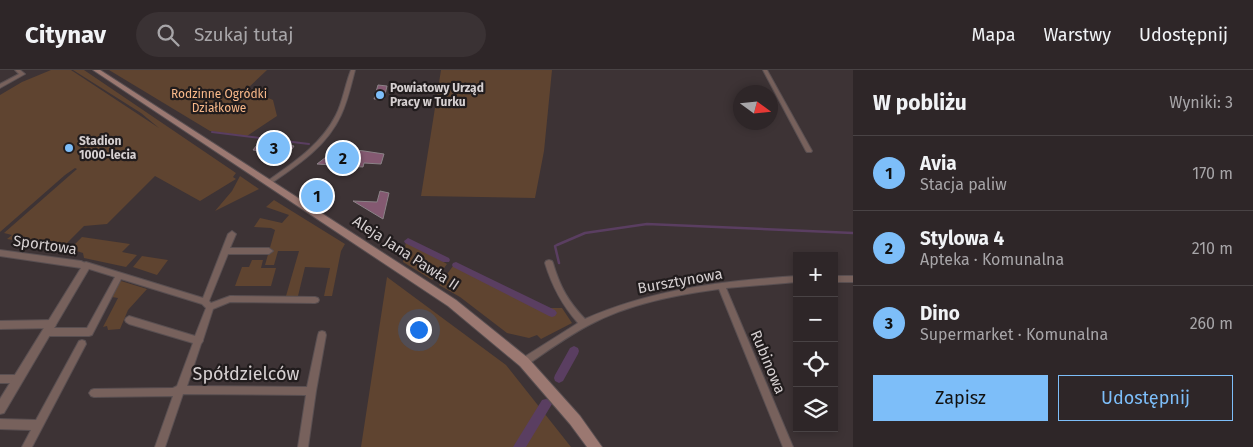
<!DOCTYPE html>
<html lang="pl">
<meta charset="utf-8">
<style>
body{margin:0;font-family:"Fira Sans",sans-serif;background:#3a3234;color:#f1f3f6}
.controls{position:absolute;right:15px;bottom:15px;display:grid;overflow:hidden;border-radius:0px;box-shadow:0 2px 8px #0003}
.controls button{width:45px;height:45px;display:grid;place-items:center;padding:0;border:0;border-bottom:1px solid #494345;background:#2e2628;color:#f1f3f6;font:25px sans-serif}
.compass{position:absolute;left:733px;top:15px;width:45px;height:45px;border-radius:50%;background:#2e2628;box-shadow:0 2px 8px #0003;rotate:105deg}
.you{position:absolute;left:418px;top:259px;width:18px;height:18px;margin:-12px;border:4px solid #fff;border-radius:50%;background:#1a73e8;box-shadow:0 0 0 8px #1a73e833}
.badge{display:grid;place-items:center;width:32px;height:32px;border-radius:50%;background:#7dbef9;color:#111;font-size:16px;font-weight:700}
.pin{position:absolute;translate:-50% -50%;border:2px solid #fff;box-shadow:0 1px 5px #0006}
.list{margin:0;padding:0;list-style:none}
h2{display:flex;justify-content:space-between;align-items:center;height:65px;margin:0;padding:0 20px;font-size:21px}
h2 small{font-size:16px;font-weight:400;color:#a7a5a8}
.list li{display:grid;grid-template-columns:32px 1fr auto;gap:15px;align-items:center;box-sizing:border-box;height:75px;padding:0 20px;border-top:1px solid #494345}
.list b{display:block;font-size:19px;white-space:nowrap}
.list p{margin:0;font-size:16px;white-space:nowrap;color:#a7a5a8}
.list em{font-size:16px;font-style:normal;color:#a7a5a8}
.actions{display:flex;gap:10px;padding:15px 20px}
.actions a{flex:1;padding:11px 0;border:1px solid #7dbef9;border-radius:0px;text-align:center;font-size:18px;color:#7dbef9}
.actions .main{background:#7dbef9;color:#111}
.icon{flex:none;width:28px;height:28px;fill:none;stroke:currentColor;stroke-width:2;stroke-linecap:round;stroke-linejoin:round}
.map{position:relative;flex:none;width:853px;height:377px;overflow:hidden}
header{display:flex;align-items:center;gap:30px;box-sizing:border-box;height:70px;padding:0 25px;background:#2e2628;border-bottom:1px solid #494345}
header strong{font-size:24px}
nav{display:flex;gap:28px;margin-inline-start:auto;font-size:18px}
.search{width:350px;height:45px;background:#3a3234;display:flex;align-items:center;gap:12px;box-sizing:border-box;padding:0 18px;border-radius:28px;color:#a7a5a8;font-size:19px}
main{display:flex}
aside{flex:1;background:#2e2628}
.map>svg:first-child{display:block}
.green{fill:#5f4430}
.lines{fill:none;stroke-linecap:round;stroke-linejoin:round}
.stream-far1{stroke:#5a3e61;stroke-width:2}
.stream{stroke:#5a3e61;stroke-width:2.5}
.canal{fill:#5a3e61;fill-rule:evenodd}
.building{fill:#845971;stroke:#8b8287}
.minor-casing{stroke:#594f51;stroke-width:2}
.tertiary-casing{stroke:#594f51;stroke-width:2}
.secondary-casing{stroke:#594f51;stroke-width:2}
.minor{fill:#77615c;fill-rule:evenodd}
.tertiary{fill:#77615c;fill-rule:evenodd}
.secondary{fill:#9b7871;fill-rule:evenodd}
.poi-dot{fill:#7dbef9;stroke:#211c1d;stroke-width:2}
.labels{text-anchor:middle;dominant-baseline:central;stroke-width:4.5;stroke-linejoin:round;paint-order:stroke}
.far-poi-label{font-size:12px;font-weight:bold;fill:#d6d0d1;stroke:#211c1d;text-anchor:start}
.far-park-label{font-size:12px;fill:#f8b889;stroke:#211c1d}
.street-label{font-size:15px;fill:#d6d0d1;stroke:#211c1d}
.near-street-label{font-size:18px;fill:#d6d0d1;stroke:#211c1d}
</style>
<header>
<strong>Citynav</strong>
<div class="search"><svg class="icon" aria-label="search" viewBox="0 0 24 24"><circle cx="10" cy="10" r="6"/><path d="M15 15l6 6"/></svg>Szukaj tutaj</div>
<nav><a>Mapa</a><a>Warstwy</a><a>Udostępnij</a></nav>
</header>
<main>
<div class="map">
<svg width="853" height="377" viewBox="0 0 853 377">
<rect width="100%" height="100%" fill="#3d3335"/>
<!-- green -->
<path class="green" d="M51,0H71L159,58L141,43L73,0H84L236,103L233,107L236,109L200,131L155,106L107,154L84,156L66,174V179L7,169L12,165L4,163L77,99L75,98L65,105L0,162V25L22,12Z
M109,0H267L247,19L273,30L277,46L247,66L210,61Z
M441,0H552L544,81L535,128L421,126Z
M240,106L259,119L215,141L232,121Z
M274,130L345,174L341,181L332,226H324L330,198L305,197L298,226H286L299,181H278L274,195H265L275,160L271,158L254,157L260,148L282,153L289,145L266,137Z
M82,167L130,174L122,182L137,185L126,197L84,188L83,183L70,179Z
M406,171L447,194L437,208L432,210L403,192Z
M142,186L168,190L157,205L133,197Z
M252,190H263L261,198H276L271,216H235L242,197H249Z
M453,196L543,238H562L572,253L541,269L537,265L529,268L507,263L460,227L439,215Z
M387,207L506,295L571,377H361Z
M121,211L147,219L128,240L120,259L108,260L107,256L103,257L118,228L112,227L118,213Z"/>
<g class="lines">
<!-- stream-far1 -->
<path class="stream-far1" d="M212,62L309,74"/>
<!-- stream -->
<path class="stream" d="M559,193L555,176L557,175L585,163L647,154L853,163"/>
<!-- canal -->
<path class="canal" d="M408,168L449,188L450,190L449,192H443L405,173L404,171Z
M456,192L555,240L557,243L555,246L552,247L549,246L453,197L452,195L453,193Z
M574,276L578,278L579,281L578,284L563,311L559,313L555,311L554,308L555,305L570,278Z
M546,329L550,330L552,334L526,377H513L542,330Z"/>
</g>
<!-- building -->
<path class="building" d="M378,15L387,16L384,29H374Z
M260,71L294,76L288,85L253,80Z
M338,78L364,81L384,84L381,94L364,93L363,97L317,94Z
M380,121L389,123L383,149L353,131L377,132Z"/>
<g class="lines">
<defs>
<path id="minor" d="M15,0H20L25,4L0,18V14L19,4Z
M351,0H355C351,15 348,30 341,45C327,76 298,95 270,114H266L265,113L266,112C293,93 321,75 336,45C343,31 345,15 351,0Z
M763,0H767L812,81L811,82H807L806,81Z
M232,161L236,164L230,178H269L273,181L269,184H228L209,231L211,233L230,226L315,227L318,228L319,230L318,232L315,233L230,232L213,239L203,270V271L201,274L187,316L307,317L318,265L319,262L322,261L325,262L326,265L316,321L308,377H298L306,325L183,324L165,377H155L173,326L94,327L91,326L89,323L91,320L94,319L173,318L177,316L193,273L129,254L126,252L125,250L126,248L129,246L195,266L206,238L202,234L121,209L92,265L89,266H47L44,265L43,262L44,259L47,258H87L115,207L83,197L82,195L83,193L86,192L203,228L228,164Z
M549,190L552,191L553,193C560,217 568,231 585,249C652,219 724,211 797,206V212L726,218L793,377H783L719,219C675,225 629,234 589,255C568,266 547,281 527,295L524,296L521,295L520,292L521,289L578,253C562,235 552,216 545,193L546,191Z
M834,206H853V212H834Z
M52,250L55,251L56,254L55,257L52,258L0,259V251Z
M82,270L85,271L86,274L32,377H22L31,360L0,359V349L36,350L79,271Z
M0,305H18L21,306L23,309L21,312L18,313H0Z"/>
<path id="tertiary" d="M0,180L81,191L89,195L90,197L4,343L0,344V329L81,198L0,186Z"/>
<path id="secondary" d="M93,0H100L456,230L528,288L580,346L602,377H587L570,354L520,296L448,236Z"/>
</defs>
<!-- minor casing -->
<use href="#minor" class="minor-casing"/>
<!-- tertiary casing -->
<use href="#tertiary" class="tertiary-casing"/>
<!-- secondary casing -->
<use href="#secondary" class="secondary-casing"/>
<!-- minor -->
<use href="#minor" class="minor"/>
<!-- tertiary -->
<use href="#tertiary" class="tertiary"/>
<!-- secondary -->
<use href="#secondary" class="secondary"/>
</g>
<!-- markers -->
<g class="poi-dot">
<circle cx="380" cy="25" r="5"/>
<circle cx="69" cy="78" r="5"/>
</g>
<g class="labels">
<!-- far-poi labels -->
<g class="far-poi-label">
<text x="390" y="18">Powiatowy Urząd<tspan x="390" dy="14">Pracy w Turku</tspan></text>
<text x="79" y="71">Stadion<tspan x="79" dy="14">1000-lecia</tspan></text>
</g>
<!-- far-park labels -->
<g class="far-park-label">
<text x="219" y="24">Rodzinne Ogródki<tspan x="219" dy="14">Działkowe</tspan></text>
</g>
<!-- street labels -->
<g class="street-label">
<text transform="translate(45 175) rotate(8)">Sportowa</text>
<text transform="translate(406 183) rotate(33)">Aleja Jana Pawła II</text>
<text transform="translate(680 211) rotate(-10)">Bursztynowa</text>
<text transform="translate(768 292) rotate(67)">Rubinowa</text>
</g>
<!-- near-street labels -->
<g class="near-street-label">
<text x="246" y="304">Spółdzielców</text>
</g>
</g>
</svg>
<div class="controls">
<button>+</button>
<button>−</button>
<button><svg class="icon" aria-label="locate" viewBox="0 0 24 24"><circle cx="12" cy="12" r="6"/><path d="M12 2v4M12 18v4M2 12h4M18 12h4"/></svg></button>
<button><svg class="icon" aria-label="layers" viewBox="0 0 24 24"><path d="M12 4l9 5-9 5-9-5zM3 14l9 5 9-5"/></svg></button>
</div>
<svg class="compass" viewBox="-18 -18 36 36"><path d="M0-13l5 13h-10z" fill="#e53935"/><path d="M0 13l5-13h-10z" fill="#a7a5a8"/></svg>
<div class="you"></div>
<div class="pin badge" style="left:317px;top:126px">1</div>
<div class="pin badge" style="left:343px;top:88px">2</div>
<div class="pin badge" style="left:274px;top:78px">3</div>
</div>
<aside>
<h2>W pobliżu<small>Wyniki: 3</small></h2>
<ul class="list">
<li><span class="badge">1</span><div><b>Avia</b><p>Stacja paliw</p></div><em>170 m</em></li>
<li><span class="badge">2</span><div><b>Stylowa 4</b><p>Apteka · Komunalna</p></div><em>210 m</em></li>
<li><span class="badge">3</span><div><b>Dino</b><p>Supermarket · Komunalna</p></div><em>260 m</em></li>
</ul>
<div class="actions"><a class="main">Zapisz</a><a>Udostępnij</a></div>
</aside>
</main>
